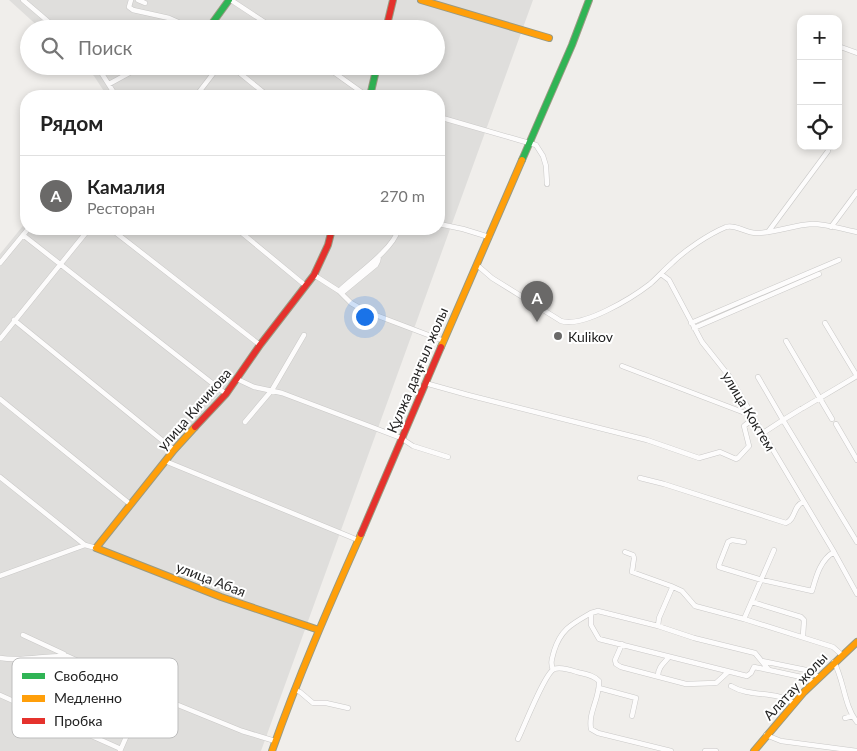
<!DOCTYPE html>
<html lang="ru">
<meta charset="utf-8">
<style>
body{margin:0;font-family:Lato,sans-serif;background:#f6f6f6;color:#222}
.controls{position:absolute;right:15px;top:15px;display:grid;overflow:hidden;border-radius:10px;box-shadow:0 2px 8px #0003}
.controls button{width:45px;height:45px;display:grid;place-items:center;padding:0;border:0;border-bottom:1px solid #e0e0e0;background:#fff;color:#222;font:25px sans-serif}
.you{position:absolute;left:364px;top:316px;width:18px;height:18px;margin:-12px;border:4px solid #fff;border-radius:50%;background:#1a73e8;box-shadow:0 0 0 8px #1a73e833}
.badge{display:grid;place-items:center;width:32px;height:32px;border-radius:50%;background:#6a6968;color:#fff;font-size:16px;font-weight:700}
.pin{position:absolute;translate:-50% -41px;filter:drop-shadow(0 1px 2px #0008)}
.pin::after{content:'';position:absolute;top:26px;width:18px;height:15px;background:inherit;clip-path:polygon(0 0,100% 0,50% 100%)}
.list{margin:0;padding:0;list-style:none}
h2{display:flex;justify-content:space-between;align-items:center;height:65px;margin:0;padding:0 20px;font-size:21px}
h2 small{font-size:16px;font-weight:400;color:#767676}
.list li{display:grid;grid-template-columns:32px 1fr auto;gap:15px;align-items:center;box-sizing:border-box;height:80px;padding:0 20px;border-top:1px solid #e0e0e0}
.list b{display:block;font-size:19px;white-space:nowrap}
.list p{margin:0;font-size:16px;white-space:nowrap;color:#767676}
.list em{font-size:16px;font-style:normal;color:#767676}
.icon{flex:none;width:28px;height:28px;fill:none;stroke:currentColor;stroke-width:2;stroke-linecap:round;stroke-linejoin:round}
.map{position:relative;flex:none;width:857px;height:751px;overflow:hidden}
.search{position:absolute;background:#fff;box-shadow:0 2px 8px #0003;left:20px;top:20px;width:425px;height:55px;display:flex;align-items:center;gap:12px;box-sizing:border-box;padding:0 18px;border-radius:28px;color:#767676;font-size:19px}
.panel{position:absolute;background:#fff;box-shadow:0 2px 8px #0003;left:20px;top:90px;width:425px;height:145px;border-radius:20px}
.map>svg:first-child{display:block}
.residential{fill:#dfdedc}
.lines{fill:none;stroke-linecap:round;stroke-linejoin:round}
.street-casing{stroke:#c9c8c7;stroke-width:5.5}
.fast-casing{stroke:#999a82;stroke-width:8}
.slow-casing{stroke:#999a82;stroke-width:8}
.jam-casing{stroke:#999a82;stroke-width:8}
.street{stroke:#fdfcfc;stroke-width:4.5}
.fast{stroke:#30b455;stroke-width:6}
.slow{stroke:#ff9f0a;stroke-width:6}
.jam{stroke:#e5322d;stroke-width:6}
.poi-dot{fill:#6a6968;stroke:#fff;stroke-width:2}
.labels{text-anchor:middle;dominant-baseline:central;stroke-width:4;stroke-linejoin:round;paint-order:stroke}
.poi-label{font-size:14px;fill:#222;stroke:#fff;text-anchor:start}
.street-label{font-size:14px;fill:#222;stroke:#fff}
.key{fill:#fff;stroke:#bdbdbd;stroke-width:1}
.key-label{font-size:14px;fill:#222}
</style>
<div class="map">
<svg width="857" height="751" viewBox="0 0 857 751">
<rect width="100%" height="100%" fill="#f0eeeb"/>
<!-- residential -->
<path class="residential" d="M9,0H533L261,751H0V254L26,222V229H439V96H107L94,76L83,66H436V29H41Z"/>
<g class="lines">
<defs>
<path id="street" d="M23,0L57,29
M131,0L129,7L133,10L169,18L194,29
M138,0L145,3
M231,0L275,29
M838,46L857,53
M97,66L116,96
M231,66L268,96
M325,66L367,96
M109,84L142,66
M196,96L219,66
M439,117L536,145L543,156L546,166L547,184
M439,224L463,229L489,237
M831,227L857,192
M111,229L260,345
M237,229L306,286
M768,232L828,151
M23,235L226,394
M0,263L28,229
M477,265L492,278L561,321C583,328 632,298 650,284C658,277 664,270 672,263C685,250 709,234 726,227C735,224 746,233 756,233C775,233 793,225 812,224C827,224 842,229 857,232
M661,274L669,280L702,342L729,376L834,552
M314,275L339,291L351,303L365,311L444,341
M339,291C354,276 393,250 398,230
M342,293L376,265L378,261L379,256
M14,320L174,450
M691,323L839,260
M825,323L857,376
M694,328L819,274
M0,339L89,229
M786,341L832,419
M622,366L753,416
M758,377L783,420L763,433
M237,379L254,387L282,393L401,438L413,446L448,457
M425,383L468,395L647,440L699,458L720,452L736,459L738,458L749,446L744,426L749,422L755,421
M0,399L130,504
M803,408L857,376
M801,409L783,420L857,542
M245,422L272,390L304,335
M836,424L857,460
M165,461L358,540
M0,477L85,545L96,548
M640,478L664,484L786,523C796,519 793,506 803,502
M744,542L732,540L728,542L719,565V567L762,580L812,591C816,577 820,560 834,552L857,594
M774,550L744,619L833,647L842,655
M625,552L633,555L634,558L632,572L671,586L672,588L659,618L658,626L694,638L755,653L769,670L806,678L813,682
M0,576L85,545
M671,586L682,591L695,606L744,619
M752,602L801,617L804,620L803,636
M658,626L598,611L591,613V625L599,639L747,676L751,673L754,667L769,670
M23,635L64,654
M622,644L615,660L616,664L621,667L686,684L716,683L728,672
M0,658C24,662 44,655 67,656L146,692L242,731L275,741
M762,661L811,671L818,677
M834,662C844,680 844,706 857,722
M553,670C550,662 552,659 554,651C561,629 572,624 591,613
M658,676C658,667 664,663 669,657
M731,686C751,698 774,690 794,703
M599,688L636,698L632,716
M295,690L300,692L313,703H326L348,708
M0,695L121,749
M845,718L853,716
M77,729L105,672
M766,735L781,741L857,751
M518,739C524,727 545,673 554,669C560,667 571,670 577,672C585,674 594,675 599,681C600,698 588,712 591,729L598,733L671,751
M120,751L146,692
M705,751H716"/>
<path id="fast" d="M208,29L229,0
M370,96L377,66
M522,160L572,45L589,0"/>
<path id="slow" d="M421,0L549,38
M441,347L522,160
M195,427L174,450L96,548L221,597L319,630
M272,751C298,677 329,606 361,534
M754,751L804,692L857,642"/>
<path id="jam" d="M386,29L393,0
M195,427L226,394L260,345L314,275L328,245L332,229
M361,534L441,347"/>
</defs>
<!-- street casing -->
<use href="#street" class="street-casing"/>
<!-- fast casing -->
<use href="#fast" class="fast-casing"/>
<!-- slow casing -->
<use href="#slow" class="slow-casing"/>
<!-- jam casing -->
<use href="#jam" class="jam-casing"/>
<!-- street -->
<use href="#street" class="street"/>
<!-- fast -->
<use href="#fast" class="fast"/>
<!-- slow -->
<use href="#slow" class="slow"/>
<!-- jam -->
<use href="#jam" class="jam"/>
</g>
<!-- markers -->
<circle class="poi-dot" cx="558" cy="336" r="5"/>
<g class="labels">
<!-- poi labels -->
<g class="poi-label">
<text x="568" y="336">Kulikov</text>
</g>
<!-- street labels -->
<g class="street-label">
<text transform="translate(417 370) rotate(-67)">Құлжа даңғыл жолы</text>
<text transform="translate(194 409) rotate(-49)">улица Кичикова</text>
<text transform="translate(749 411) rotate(59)">улица Коктем</text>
<text transform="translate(211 579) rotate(21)">улица Абая</text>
<text transform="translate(795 686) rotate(-47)">Алатау жолы</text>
</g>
</g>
<!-- legend -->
<rect x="12" y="658" width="166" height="80" rx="8" class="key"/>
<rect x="22" y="673" width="23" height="6" fill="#30b455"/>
<rect x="22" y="695" width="23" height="7" fill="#ff9f0a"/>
<rect x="22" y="718" width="23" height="6" fill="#e5322d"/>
<g class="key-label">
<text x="54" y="681">Свободно</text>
<text x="54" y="703">Медленно</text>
<text x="54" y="726">Пробка</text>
</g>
</svg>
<div class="controls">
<button>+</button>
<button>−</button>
<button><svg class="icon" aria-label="locate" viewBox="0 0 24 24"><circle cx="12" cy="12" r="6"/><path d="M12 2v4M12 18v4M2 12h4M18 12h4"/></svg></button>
</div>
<div class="you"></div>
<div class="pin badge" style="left:537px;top:322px">A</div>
<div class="search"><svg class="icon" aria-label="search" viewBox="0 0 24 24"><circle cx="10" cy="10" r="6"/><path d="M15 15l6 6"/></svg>Поиск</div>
<section class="panel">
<h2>Рядом<small></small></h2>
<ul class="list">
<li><span class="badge">A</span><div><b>Камалия</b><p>Ресторан</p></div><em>270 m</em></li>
</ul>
</section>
</div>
